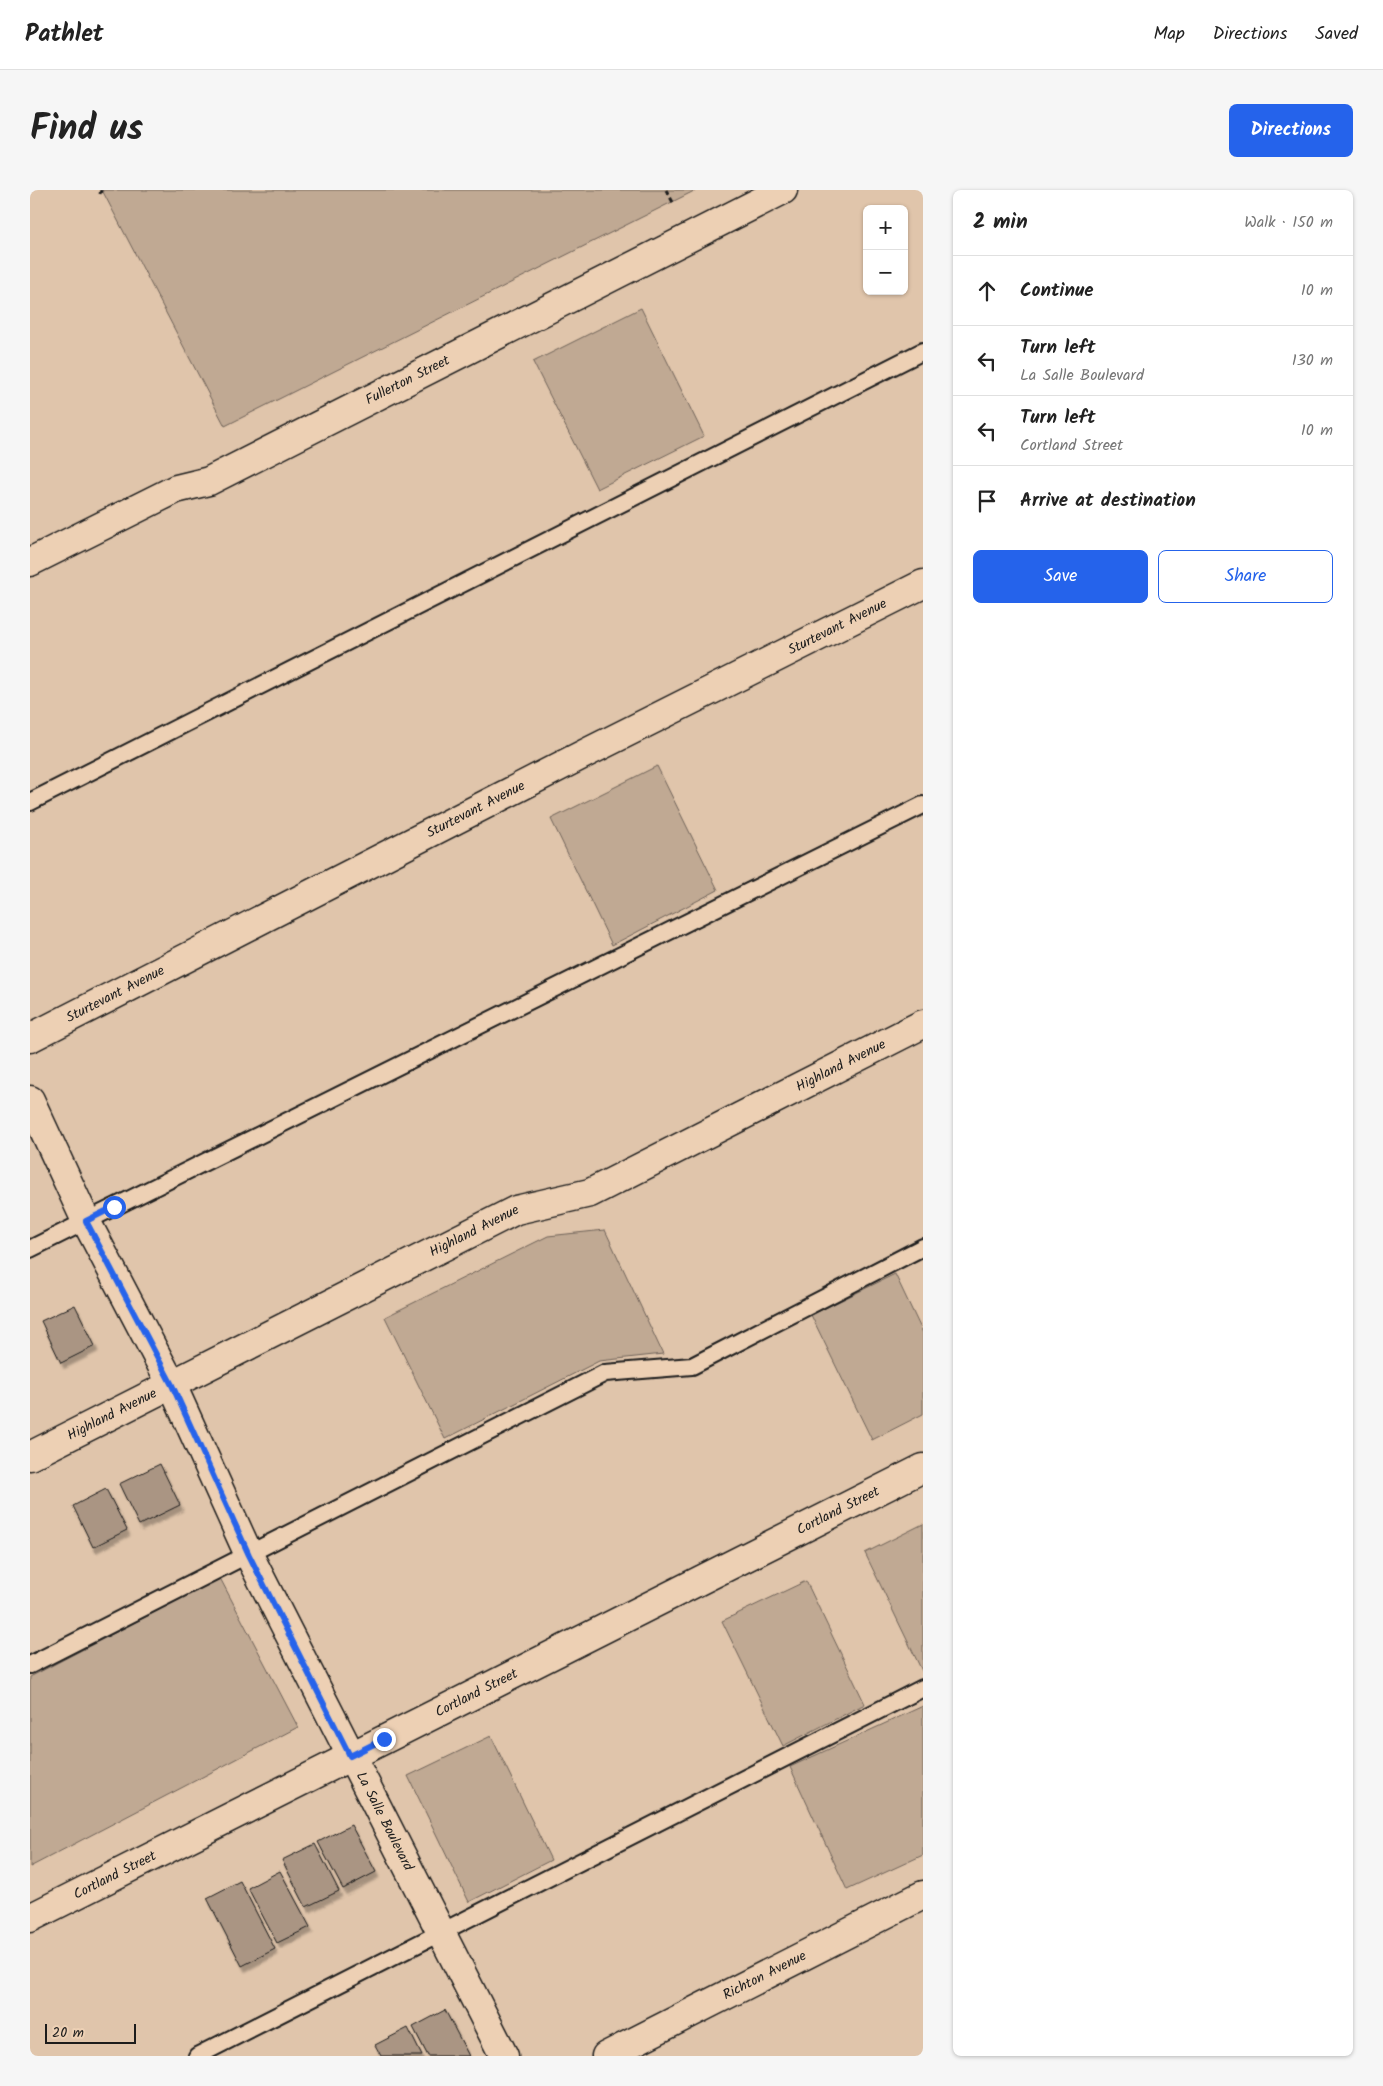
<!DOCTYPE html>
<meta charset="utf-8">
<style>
body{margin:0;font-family:Kalam,sans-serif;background:#f6f6f6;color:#222}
.controls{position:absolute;right:15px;top:15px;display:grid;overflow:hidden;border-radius:8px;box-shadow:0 1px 4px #0004}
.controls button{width:45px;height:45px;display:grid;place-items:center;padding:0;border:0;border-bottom:1px solid #e0e0e0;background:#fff;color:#222;font:25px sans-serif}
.scale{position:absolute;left:15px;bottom:12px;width:91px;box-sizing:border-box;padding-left:5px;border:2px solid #1c1c1c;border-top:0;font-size:14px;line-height:18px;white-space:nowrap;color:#1c1c1c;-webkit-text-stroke:4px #edd0b4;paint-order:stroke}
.stop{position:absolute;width:15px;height:15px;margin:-11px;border:4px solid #2563eb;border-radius:50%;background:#fff}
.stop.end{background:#2563eb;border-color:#fff;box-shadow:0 1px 5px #0008}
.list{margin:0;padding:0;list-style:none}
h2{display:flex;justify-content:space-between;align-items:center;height:65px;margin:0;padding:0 20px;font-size:21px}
h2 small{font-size:16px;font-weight:400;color:#767676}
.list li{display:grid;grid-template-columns:32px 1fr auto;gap:15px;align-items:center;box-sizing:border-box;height:70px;padding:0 20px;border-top:1px solid #e0e0e0}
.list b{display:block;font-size:19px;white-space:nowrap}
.list p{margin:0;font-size:16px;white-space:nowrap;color:#767676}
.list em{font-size:16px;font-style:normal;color:#767676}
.actions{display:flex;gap:10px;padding:15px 20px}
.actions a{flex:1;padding:11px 0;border:1px solid #2563eb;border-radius:8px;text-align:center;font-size:18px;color:#2563eb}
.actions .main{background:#2563eb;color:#fff}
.icon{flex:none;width:28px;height:28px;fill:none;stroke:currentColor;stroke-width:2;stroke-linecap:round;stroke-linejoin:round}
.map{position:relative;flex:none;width:893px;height:1866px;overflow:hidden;border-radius:8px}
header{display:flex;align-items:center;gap:30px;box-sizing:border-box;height:70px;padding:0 25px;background:#fff;border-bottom:1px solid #e0e0e0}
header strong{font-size:24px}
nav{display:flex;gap:28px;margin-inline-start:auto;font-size:18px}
.intro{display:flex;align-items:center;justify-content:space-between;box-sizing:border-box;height:120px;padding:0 30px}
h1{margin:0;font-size:35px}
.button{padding:12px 22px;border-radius:8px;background:#2563eb;color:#fff;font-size:18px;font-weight:700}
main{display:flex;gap:30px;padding:0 30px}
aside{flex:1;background:#fff;border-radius:8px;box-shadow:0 1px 4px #0004}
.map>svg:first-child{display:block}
.green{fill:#c0a993;stroke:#6e6258}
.building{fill:#aa9583;stroke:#1c1c1c;filter:url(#shadow)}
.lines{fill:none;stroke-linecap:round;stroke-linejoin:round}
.service-casing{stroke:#1c1c1c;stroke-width:20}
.minor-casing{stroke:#1c1c1c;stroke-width:31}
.path{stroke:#1c1c1c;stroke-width:3;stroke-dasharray:5 4;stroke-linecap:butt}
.service{stroke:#edd0b4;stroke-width:16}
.minor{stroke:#edd0b4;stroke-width:28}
.route{stroke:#2563eb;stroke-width:6}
.labels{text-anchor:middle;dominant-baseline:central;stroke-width:4;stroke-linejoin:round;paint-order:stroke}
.street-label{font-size:14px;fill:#1c1c1c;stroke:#edd0b4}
</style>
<header>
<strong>Pathlet</strong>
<nav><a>Map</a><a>Directions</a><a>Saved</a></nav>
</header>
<div class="intro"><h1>Find us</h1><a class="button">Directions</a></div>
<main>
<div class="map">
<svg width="893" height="1866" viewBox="0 0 893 1866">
<defs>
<filter id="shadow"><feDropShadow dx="3" dy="5.5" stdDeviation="1" flood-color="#0004"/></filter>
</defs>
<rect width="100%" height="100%" fill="#e0c5ab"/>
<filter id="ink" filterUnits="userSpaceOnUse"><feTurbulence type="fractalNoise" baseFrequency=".02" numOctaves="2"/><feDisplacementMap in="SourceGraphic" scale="10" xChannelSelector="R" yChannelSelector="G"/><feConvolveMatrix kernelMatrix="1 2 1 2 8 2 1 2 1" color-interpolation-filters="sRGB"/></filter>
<g filter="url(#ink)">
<!-- green -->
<path class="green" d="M72,0H666L195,236Z
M611,118L674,246L567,299L503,172Z
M627,576L688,700L582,755L521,629Z
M575,1040L633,1164L569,1171L415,1249L355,1127L518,1046Z
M865,1084L893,1143V1224L842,1250L781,1125Z
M893,1334V1483L835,1363Z
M190,1388L268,1537L0,1677V1487Z
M776,1391L835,1514L753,1556L692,1431Z
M893,1516V1665L817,1700L760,1577Z
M461,1546L521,1670L439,1712L378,1586Z"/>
<!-- building -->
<path class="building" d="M45,1115L65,1156L31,1173L11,1131Z
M130,1274L150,1315L109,1335L89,1294Z
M76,1299L97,1340L63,1357L43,1316Z
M321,1635L346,1682L313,1699L288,1652Z
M285,1654L309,1701L276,1717L252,1670Z
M250,1681L280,1737L247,1753L218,1698Z
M210,1691L245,1759L212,1776L177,1708Z
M415,1820L439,1866H398L383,1837Z
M378,1838L392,1866H351L345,1855Z"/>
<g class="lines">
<defs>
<path id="service" d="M0,612L893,161
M0,1059L893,615
M0,1475L575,1183L662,1176L893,1057
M167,1866L893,1498"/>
<g id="minor">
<path id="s1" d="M0,372L146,299L179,291L753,0"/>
<path id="s2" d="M0,848L556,563L893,394"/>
<path id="s3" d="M0,910L56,1031L142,1195L219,1365L474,1866"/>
<path id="s4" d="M0,1266L486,1020L560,1003L893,834"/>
<path id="s5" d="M0,1728L893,1278"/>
<path id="s6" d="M576,1866L893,1705"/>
</g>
</defs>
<!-- service casing -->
<use href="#service" class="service-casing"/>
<!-- minor casing -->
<use href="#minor" class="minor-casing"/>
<!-- path -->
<path class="path" d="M636,0L644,14
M70,4L71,0"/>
<!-- service -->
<use href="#service" class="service"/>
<!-- minor -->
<use href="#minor" class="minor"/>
</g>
</g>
<g class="lines" filter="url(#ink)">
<!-- route -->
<path class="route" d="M84,1017L56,1031L142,1195L219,1365L320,1566L354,1549"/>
</g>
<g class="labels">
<!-- street labels -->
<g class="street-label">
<text stroke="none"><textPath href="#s1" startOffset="420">Fullerton Street</textPath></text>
<text stroke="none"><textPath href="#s2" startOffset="906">Sturtevant Avenue</textPath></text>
<text stroke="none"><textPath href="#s2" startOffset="501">Sturtevant Avenue</textPath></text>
<text stroke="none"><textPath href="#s2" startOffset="96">Sturtevant Avenue</textPath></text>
<text stroke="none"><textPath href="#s4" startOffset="902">Highland Avenue</textPath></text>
<text stroke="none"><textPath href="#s4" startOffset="498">Highland Avenue</textPath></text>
<text stroke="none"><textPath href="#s4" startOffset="92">Highland Avenue</textPath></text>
<text stroke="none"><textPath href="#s5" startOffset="905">Cortland Street</textPath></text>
<text stroke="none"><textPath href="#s5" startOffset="500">Cortland Street</textPath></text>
<text stroke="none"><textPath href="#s3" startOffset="804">La Salle Boulevard</textPath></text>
<text stroke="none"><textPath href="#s5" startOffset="95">Cortland Street</textPath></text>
<text stroke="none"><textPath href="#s6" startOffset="178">Richton Avenue</textPath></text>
</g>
</g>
</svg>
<div class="controls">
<button>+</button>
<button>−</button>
</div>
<div class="scale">20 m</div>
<div class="stop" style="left:84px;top:1017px"></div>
<div class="stop end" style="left:354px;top:1549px"></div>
</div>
<aside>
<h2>2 min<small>Walk · 150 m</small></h2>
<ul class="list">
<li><svg class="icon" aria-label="ahead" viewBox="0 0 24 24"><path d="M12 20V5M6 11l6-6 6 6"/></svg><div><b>Continue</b></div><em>10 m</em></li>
<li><svg class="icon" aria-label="left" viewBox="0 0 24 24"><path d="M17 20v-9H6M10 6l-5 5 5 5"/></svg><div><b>Turn left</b><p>La Salle Boulevard</p></div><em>130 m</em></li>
<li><svg class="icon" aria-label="left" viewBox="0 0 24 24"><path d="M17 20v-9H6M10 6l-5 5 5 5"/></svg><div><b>Turn left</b><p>Cortland Street</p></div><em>10 m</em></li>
<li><svg class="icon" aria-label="arrive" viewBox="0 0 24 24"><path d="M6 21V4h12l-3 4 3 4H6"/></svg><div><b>Arrive at destination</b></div></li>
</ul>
<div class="actions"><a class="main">Save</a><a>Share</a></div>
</aside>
</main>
